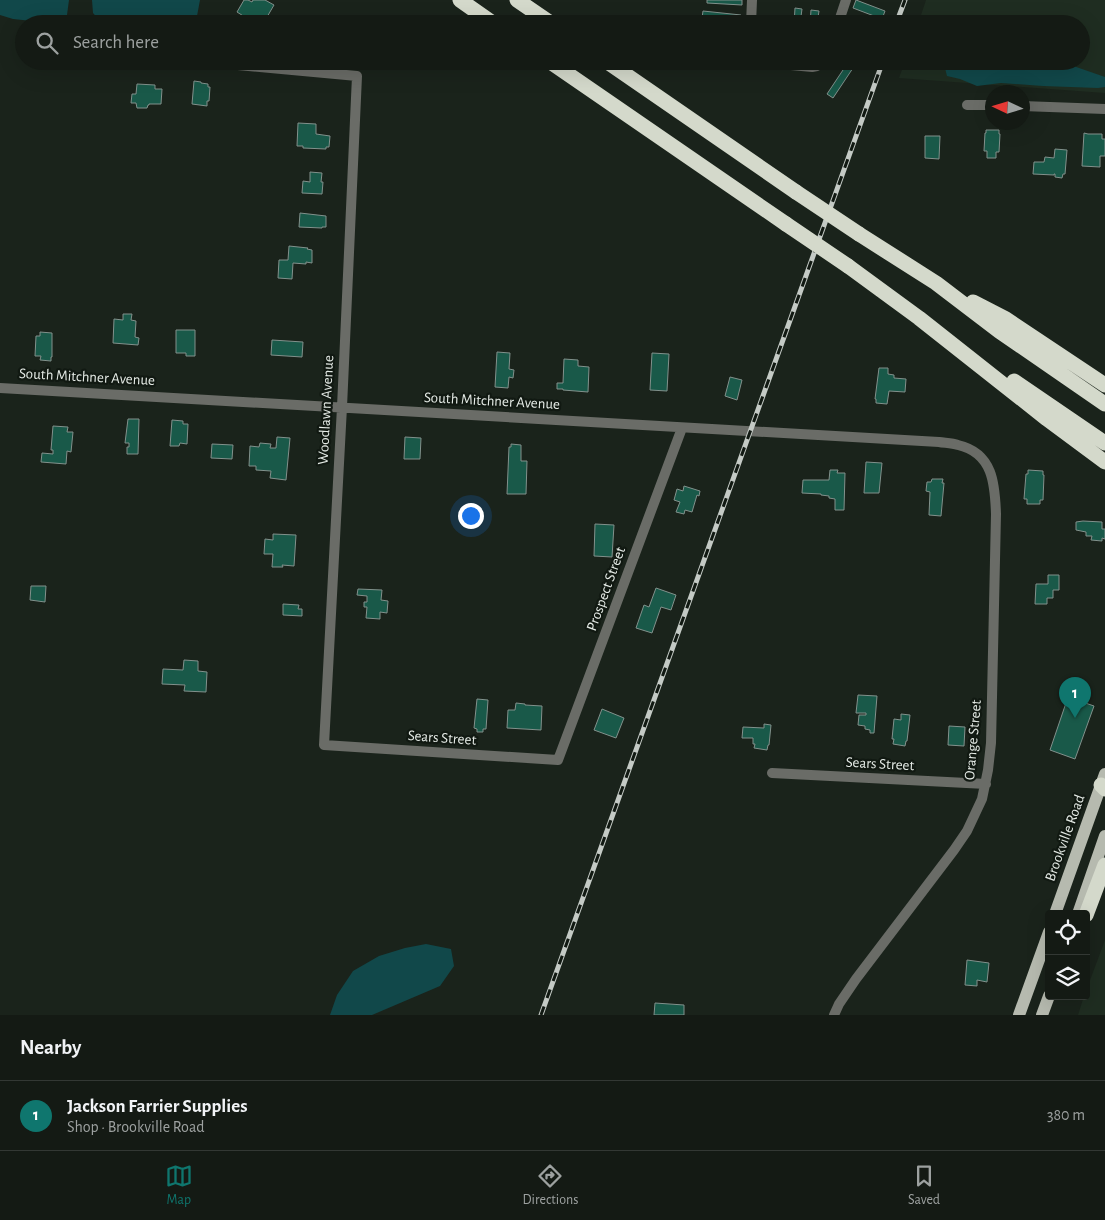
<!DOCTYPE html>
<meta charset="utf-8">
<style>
body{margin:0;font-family:"Alegreya Sans",sans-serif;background:#212722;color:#f1f3f6}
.controls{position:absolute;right:15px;bottom:15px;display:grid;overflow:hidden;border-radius:5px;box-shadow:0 5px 20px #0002}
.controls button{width:45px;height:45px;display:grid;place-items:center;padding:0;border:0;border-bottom:1px solid #333834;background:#141a14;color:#f1f3f6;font:25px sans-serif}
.compass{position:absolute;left:985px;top:85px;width:45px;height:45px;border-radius:50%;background:#141a14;box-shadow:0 5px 20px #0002;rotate:274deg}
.you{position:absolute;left:470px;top:515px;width:18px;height:18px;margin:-12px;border:4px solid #fff;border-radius:50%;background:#1a73e8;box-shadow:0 0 0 8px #1a73e833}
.badge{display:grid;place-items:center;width:32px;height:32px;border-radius:50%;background:#0f766e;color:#fff;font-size:16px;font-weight:700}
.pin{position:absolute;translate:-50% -41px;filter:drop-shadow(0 1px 2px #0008)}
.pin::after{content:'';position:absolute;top:26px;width:18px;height:15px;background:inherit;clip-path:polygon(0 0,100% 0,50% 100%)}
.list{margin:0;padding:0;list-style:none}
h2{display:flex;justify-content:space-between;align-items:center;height:65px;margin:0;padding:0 20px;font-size:21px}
h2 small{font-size:16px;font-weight:400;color:#9da1a0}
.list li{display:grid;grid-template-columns:32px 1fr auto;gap:15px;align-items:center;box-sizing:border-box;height:70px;padding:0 20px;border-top:1px solid #333834}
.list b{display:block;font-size:19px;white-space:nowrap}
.list p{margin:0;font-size:16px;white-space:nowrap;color:#9da1a0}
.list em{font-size:16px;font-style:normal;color:#9da1a0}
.icon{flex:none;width:28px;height:28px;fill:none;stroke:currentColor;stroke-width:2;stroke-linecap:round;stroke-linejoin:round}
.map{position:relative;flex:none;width:1105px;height:1015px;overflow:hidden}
.search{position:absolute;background:#141a14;box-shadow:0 5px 20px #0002;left:15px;right:15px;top:15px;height:55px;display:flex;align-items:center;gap:12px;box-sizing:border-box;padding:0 18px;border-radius:28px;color:#9da1a0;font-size:19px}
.sheet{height:135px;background:#141a14}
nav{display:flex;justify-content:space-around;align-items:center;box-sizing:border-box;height:70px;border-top:1px solid #333834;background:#141a14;font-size:14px;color:#9da1a0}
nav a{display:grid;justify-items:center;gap:2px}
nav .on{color:#0f766e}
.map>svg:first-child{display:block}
.built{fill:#1f2d21}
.water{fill:#11484a}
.building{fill:#195949;stroke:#82918c}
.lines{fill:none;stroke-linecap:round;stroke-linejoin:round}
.minor{stroke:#6a6c67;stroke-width:10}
.primary{stroke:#b6baaf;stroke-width:12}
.motorway{stroke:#d4d9cb;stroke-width:15}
.rail-casing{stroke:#c4cac5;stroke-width:5}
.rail{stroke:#111912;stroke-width:3;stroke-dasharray:9;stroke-linecap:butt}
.motorway-bridge{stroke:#d4d9cb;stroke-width:15}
.labels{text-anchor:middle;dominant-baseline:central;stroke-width:4.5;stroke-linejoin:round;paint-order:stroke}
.street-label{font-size:15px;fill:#e5ebe6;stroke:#111912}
</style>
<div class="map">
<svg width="1105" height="1015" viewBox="0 0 1105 1015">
<rect width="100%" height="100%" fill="#1a231b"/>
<!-- built -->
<path class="built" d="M926,0H1105V93L899,78L905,61H1081V24H918Z
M1105,940V1015H1078L1084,996H1086V991Z"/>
<!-- water -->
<path class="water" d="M0,0H69L67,15L51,23L13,19L0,15Z
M92,0H200L197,16L181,23H102L93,13Z
M945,61H1059L1105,77V87L1098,88L1043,86L1001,83L977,86L960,79L947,76L944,64Z
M426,944L451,949L454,966L440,986L372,1015H330L337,995L353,971L379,956L405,948Z"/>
<!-- building -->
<path class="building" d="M244,0H248L252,2L253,0H265L274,5L267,17L271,19L268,24H256L237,12Z
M707,0H742V5L707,3Z
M856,0L885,11L882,19L853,8Z
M795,8L802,9L800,24H794Z
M811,10L819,11L817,24H810Z
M703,11L741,15V22L702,18Z
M850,17L868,24H848Z
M849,61L855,65L833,98L827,94Z
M194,81L201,82V83L208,84V87H210L209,101H207V106L192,104Z
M137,84L155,85V89H162L161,104H149V105H148L147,108H137L136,103H131L132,94H136Z
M298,123L316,124V134L330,136L329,147H326V149L303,148V146H297Z
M986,130H999V134H1000L999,152H996V158H987V151H984L985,133H986Z
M1084,133L1088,134H1102V139H1105V156H1100V167L1082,166Z
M925,136H940L939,159L925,158Z
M1055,149L1067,150L1065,174H1063L1062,178L1055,177V174H1054V175L1033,174L1034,162H1044L1045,157L1054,158Z
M310,172L322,173L321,182H323L322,194L302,193L303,181L310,182Z
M300,213L326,216V227H322V228L299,227Z
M289,246L308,248L307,249L312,250V263L306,262V264L293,263L292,279L278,278L279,260H288Z
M123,314H132L131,320L136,321L135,337L139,338L138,345L113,343L114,319L123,320Z
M176,330H195V356H186V353H176Z
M40,332L52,333V357H51V361L40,360L41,356H35L36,336H40Z
M272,340L303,342L302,357L271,355Z
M497,352L510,353L509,369L514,370L513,378L509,377L508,388L495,387Z
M652,353L669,354L667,391L650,390Z
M564,359L578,360V366L589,367L588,392L563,390V389H557V383H563Z
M879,368H888V374L894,375V378L906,379L905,392L889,391L887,404L876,403V399H875Z
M730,377L742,380L737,400L725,396Z
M128,419H139L138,454H127V447H129V443H125Z
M172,420L183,421V424H188L187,444L180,443L179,446H170Z
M53,426L68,427L67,432H73L71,452L67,451L66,464L41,462L42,453L53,454V450H51Z
M277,437L290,438L286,480L270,478L271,471L256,470V466H249L250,446L259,447L260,443L271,444L270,448H276Z
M405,437L421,438L420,459H404Z
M212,444L233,445L232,459L211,458Z
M511,444L521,445V461H527L526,494H507L509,447H511Z
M866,462L882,463L879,493H864Z
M830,470H838L837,473H845L844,510H835V499L829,498V496L821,495V494L802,493L803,480H829Z
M1028,470L1043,471V475H1044L1043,500H1040V504H1027V499H1024L1026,474H1028Z
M932,479H943L942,483H944L941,516L929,515L930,492L926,491L927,482H931Z
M684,486L700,491L699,496L697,495L692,512L685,510L684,514L676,512L680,502L674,500L677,489L683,491Z
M1083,521L1102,522V529H1105V539L1102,538V541L1091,540L1092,536H1086V532L1076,530V522Z
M595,524L614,525L612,557L594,556Z
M273,534L296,535L294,566L282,565L283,567H272L273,554H264L265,539L273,540Z
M1048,575H1059V590H1053V598H1047V604H1035L1036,584H1048Z
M31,586H46L45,602L30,600Z
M656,588L676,595L671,610L661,607L652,633L636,628L644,605L649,607Z
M358,589L382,590L381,600L388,601L387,613L380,612V619L366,618L367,607H364V602H367V596L357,595Z
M283,604L299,605L298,609H302V616L283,615Z
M184,660L198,661V671L207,672L206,692L184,691L185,685L162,684L163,669L183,670Z
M858,695L877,696L874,733H870V730L865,729V726L858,725L859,715H866V713H856Z
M1068,697L1094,706L1075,759L1050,750Z
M477,699L488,700L486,729H483V732H477V729L474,728Z
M516,703L525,704V705L542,706L541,730L507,728L508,710H515Z
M602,709L624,718L616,738L594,730Z
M901,714L910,715L907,741H906L905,746L893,744L894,739H892L894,719L901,720Z
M764,724L771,725L769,745H768L767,750L754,748L755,744H753V738H742L743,727L764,728Z
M949,726L965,727L964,746L948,745Z
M967,960L989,963L987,982L977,980V986L965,985Z
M655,1003L684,1005V1015H654Z"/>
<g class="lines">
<!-- minor -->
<path class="minor" d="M751,24L752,0
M838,24L846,0
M195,61L357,76L342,407L324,745L558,760L682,428
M748,61L812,67L817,66L824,61
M967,105H992
M1022,106L1105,109
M0,388L939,442C945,443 952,443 958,445C993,453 995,484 996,514L991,743L988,770L982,799L967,831L954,850L856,979L839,1004L834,1015
M772,773L986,784"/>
<!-- primary -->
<path class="primary" d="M1055,914L1105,774
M1078,914L1105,836
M1019,1015L1049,932
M1042,1015L1049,996"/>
<!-- motorway -->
<path class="motorway" d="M460,0L494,24
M517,0L552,24
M549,61L786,224
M606,61L796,192
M859,234L936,283L999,331L1105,404
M848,266L919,318L1047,419L1105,462
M973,302L1006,319L1105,385
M1014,381L1105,443
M1101,785L1105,789
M1086,915L1105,865"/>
<defs>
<path id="rail" d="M896,24L905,0
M541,1015L883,61"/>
</defs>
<!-- rail casing -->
<use href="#rail" class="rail-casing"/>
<!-- rail -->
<use href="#rail" class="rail"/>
<!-- motorway-bridge -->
<path class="motorway-bridge" d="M796,192L859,234
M786,224L848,266"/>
</g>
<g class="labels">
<!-- street labels -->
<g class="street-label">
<text transform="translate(87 377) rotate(3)">South Mitchner Avenue</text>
<text transform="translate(492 401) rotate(3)">South Mitchner Avenue</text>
<text transform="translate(326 410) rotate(-87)">Woodlawn Avenue</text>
<text transform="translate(606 589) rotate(-70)">Prospect Street</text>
<text transform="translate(442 738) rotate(4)">Sears Street</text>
<text transform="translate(973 740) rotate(-85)">Orange Street</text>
<text transform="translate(880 764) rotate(3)">Sears Street</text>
<text transform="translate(1065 838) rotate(-70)">Brookville Road</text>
</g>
</g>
</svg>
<div class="controls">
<button><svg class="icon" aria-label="locate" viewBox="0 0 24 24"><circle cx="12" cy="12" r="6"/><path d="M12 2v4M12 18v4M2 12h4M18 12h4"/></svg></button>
<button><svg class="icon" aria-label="layers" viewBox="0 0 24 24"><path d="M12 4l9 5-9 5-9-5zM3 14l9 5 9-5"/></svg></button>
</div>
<svg class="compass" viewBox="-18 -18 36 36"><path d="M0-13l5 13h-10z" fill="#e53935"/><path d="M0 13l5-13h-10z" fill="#9da1a0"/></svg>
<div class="you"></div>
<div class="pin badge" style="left:1075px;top:718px">1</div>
<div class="search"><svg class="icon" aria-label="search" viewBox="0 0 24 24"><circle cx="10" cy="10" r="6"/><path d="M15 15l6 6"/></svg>Search here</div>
</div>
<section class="sheet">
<h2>Nearby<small></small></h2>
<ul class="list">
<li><span class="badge">1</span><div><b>Jackson Farrier Supplies</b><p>Shop · Brookville Road</p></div><em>380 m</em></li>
</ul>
</section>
<nav>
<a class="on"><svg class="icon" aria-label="map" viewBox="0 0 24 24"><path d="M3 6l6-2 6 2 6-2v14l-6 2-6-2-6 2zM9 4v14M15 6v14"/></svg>Map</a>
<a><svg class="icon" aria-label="directions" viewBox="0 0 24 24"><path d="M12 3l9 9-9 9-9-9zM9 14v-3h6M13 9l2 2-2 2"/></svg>Directions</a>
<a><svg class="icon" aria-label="saved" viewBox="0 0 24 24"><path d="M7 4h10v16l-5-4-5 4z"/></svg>Saved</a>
</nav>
